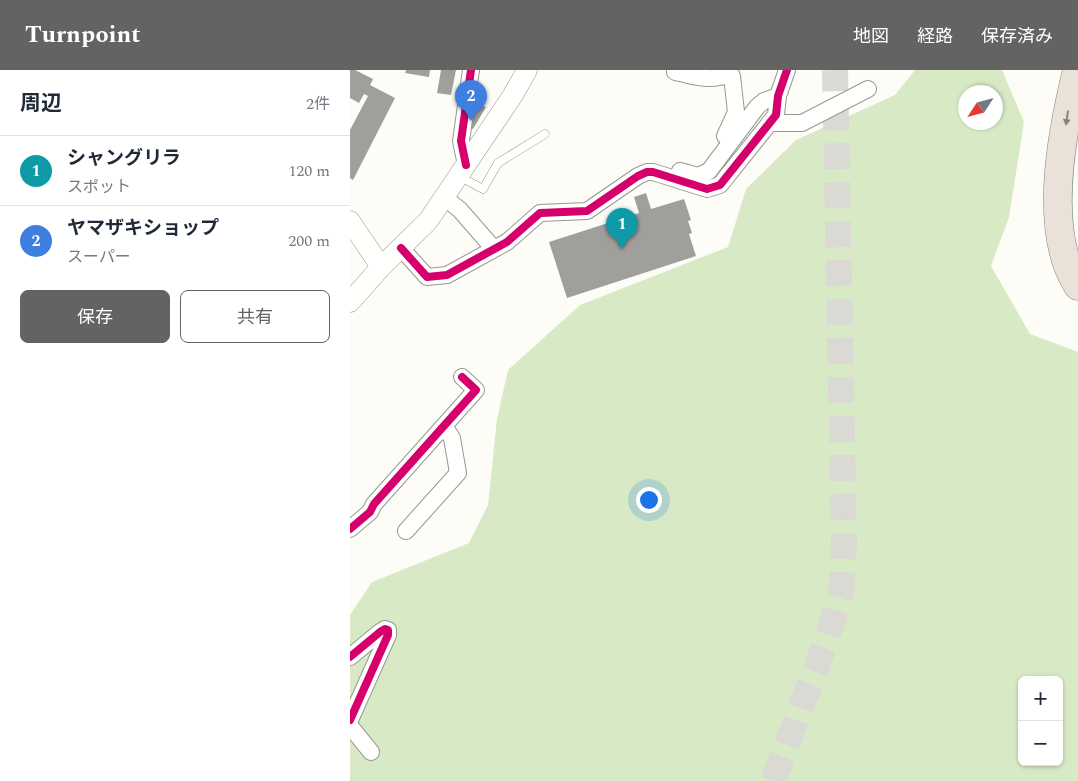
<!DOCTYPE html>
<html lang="ja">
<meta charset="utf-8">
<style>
body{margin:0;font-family:Spectral,"Noto Sans JP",serif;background:#f6f6f7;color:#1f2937}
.controls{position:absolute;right:15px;bottom:15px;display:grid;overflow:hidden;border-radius:8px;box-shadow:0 1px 4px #0004}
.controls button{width:45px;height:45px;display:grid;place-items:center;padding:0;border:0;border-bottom:1px solid #e0e1e3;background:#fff;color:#1f2937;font:25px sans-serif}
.compass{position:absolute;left:608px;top:15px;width:45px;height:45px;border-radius:50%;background:#fff;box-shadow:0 1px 4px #0004;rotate:234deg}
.you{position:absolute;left:298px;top:429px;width:18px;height:18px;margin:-12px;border:4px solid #fff;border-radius:50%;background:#1a73e8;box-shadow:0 0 0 8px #1a73e833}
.badge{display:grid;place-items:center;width:32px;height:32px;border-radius:50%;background:#646362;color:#fff;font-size:16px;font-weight:700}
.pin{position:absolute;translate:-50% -41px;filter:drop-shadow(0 1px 2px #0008)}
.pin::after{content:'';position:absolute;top:26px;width:18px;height:15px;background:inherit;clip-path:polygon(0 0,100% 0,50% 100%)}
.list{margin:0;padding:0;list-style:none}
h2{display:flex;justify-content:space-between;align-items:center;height:65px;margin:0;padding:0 20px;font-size:21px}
h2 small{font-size:16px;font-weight:400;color:#747a83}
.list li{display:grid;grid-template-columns:32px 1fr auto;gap:15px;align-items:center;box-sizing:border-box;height:70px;padding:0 20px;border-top:1px solid #e0e1e3}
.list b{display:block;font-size:19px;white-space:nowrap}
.list p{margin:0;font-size:16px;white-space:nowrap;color:#747a83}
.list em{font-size:16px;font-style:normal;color:#747a83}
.actions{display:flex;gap:10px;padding:15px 20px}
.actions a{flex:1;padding:11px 0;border:1px solid #646362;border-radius:8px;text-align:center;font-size:18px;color:#646362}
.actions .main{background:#646362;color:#fff}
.map{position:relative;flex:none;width:728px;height:711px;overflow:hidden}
header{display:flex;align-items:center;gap:30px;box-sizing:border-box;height:70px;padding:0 25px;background:#646362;color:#fff}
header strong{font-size:24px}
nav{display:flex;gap:28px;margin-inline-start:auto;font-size:18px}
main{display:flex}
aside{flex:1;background:#fff}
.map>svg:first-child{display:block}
.forest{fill:#d8eac5;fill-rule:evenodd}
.building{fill:#a19f9c}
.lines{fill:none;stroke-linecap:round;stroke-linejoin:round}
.trunk-tunnel{stroke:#dad9d4;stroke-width:26;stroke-dasharray:26 13;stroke-linecap:butt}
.service-casing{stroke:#979795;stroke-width:9}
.minor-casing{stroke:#979795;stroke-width:18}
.tertiary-casing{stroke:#979795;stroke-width:21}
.motorway-casing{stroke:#858482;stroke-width:29}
.service{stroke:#fffffe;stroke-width:8}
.minor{stroke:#fffffe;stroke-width:16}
.tertiary{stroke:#fffffe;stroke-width:20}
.motorway{stroke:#eae1d8;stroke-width:28}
.cycleway-casing{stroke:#fff;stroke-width:11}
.cycleway{stroke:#d6006c;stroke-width:8}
.oneway{fill:#88837e}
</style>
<header>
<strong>Turnpoint</strong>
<nav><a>地図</a><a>経路</a><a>保存済み</a></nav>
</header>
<main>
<aside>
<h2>周辺<small>2件</small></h2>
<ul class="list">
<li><span class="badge" style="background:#0f9aa8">1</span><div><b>シャングリラ</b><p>スポット</p></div><em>120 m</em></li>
<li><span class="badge" style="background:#3f7fe0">2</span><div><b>ヤマザキショップ</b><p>スーパー</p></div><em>200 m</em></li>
</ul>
<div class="actions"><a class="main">保存</a><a>共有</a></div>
</aside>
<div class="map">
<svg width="728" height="711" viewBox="0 0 728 711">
<rect width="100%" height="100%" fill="#fdfcf7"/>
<!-- forest -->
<path class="forest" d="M565,0H652L674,52L659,147L641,196L680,264L728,282V711H0V545L22,512L119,473L138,435L147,349L158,300L230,235L378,177L396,119L446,70L545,25ZM616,22H646V52H616ZM672,610H709V692H672Z"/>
<!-- building -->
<path class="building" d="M0,0H5L23,9L20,15L45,28L3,110L0,108V60L18,26L14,24L9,33L0,28Z
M56,0H80L79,7L55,3Z
M91,0H106L101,25L87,23Z
M121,32L136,37L123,59L114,56Z
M296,123L301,139L334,129L341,150L338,151L342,163L339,164L346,186L217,228L199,172L289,143L284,127Z"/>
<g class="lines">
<!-- trunk-tunnel -->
<path class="trunk-tunnel" d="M423,711L475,574L491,523L494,471L485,0"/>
<defs>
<path id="service" d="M118,111L133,119L148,93L195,64"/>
<path id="minor" d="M325,2C336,4 347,8 358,8C368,9 371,5 382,6L386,42L375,66L380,69
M419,53H452L518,19
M116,95L111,71L121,0
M330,101L348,106L359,101L407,37L414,31L428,26
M94,127L110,140L144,179
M51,178L77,207L97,205L157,172L190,143L237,141L288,106L297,102H303L357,119L370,115L426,45L428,26L437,0
M0,459L20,442L24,434L126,320L112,307
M56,461L108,403L102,368L94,356
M0,587L30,562L35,559L38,560V565L0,650
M0,656L21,682"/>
<path id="tertiary" d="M0,151L31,197
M0,232L31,197L78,151L163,25L177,0"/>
<path id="motorway" d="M727,0C712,61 692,161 728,216"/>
</defs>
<!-- service casing -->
<use href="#service" class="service-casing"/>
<!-- minor casing -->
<use href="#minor" class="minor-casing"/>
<!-- tertiary casing -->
<use href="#tertiary" class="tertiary-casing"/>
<!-- motorway casing -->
<use href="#motorway" class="motorway-casing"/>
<!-- service -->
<use href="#service" class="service"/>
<!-- minor -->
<use href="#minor" class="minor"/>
<!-- tertiary -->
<use href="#tertiary" class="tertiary"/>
<!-- motorway -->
<use href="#motorway" class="motorway"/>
<defs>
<path id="cycleway" d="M116,95L111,71L121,0
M51,178L77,207L97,205L157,172L190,143L237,141L288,106L297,102H303L357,119L370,115L426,45L428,26L437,0
M0,459L20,442L24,434L126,320L112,307
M0,587L30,562L35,559L38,560V565L0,650"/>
</defs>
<!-- cycleway casing -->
<use href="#cycleway" class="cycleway-casing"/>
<!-- cycleway -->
<use href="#cycleway" class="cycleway"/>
</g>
<!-- one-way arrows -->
<defs><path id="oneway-solid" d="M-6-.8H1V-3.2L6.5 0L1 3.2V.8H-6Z" transform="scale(1.25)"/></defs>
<use class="oneway" href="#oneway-solid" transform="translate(717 48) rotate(98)"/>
</svg>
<div class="controls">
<button>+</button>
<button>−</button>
</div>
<svg class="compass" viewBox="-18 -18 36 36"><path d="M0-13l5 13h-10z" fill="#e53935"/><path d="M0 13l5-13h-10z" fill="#747a83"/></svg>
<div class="you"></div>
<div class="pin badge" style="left:272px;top:179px;background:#0f9aa8">1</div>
<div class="pin badge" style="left:121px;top:51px;background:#3f7fe0">2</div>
</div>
</main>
